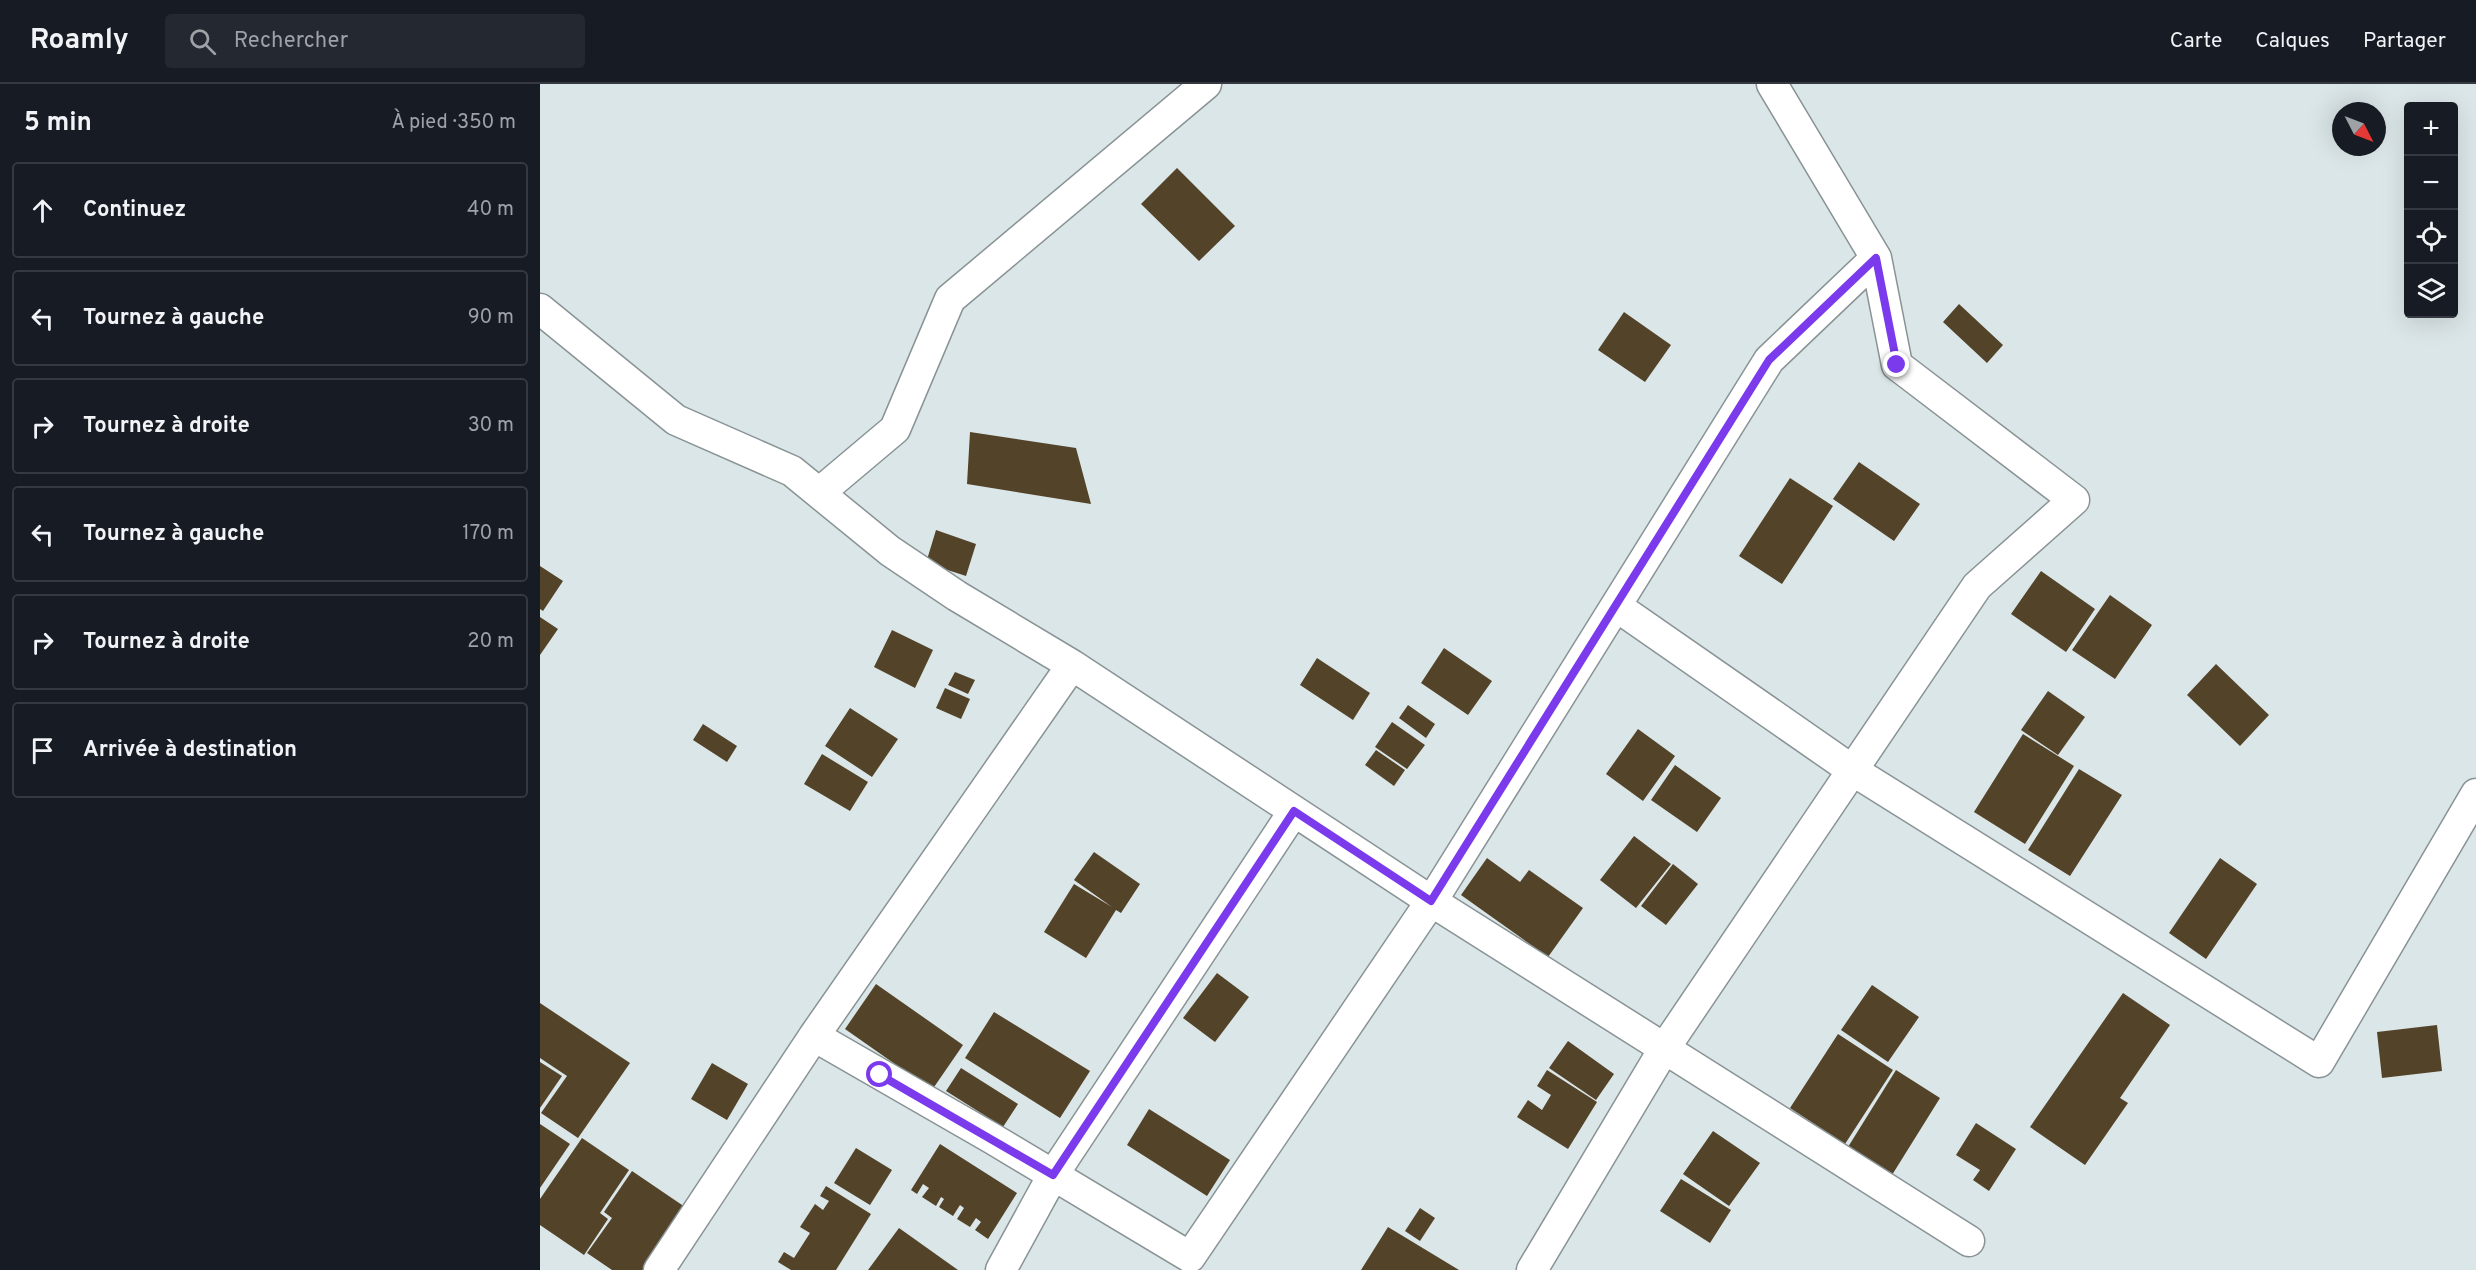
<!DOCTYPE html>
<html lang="fr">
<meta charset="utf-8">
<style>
body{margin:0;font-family:Overpass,sans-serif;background:#242831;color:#f1f3f6}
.controls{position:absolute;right:18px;top:18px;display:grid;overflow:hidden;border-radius:6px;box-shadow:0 6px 24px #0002}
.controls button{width:54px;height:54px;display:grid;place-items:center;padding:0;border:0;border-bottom:2px solid #363941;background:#171b24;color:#f1f3f6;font:30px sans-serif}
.compass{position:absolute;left:1792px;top:18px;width:54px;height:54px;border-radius:50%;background:#171b24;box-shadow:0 6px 24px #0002;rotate:132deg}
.stop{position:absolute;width:18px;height:18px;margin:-14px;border:4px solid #7c3aed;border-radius:50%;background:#fff}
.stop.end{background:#7c3aed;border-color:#fff;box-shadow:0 2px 6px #0008}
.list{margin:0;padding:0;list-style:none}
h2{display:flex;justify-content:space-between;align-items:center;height:78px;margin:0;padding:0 24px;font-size:26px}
h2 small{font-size:20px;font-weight:400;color:#9ea1a6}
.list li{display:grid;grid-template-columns:39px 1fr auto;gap:18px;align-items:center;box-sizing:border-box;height:96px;margin:0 12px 12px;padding:0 12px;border:2px solid #363941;border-radius:6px}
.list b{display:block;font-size:22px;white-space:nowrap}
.list em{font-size:20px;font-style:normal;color:#9ea1a6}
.icon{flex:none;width:33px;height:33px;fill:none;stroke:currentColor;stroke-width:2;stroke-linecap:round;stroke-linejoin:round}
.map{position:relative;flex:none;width:1936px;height:1186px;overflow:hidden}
header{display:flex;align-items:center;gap:36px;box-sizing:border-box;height:84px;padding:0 30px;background:#171b24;border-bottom:2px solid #363941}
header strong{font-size:28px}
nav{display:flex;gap:33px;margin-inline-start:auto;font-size:21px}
.search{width:420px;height:54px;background:#242831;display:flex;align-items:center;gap:15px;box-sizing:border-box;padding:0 21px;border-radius:6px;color:#9ea1a6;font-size:22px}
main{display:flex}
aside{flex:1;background:#171b24}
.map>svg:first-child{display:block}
.building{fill:#534329}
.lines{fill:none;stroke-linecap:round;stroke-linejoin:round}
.street-casing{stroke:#899395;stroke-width:33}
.street{stroke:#fff;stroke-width:30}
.route{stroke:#7c3aed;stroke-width:8}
</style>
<header>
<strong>Roamly</strong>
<div class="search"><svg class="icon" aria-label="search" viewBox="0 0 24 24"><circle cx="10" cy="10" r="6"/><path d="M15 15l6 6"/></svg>Rechercher</div>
<nav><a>Carte</a><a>Calques</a><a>Partager</a></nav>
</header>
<main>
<aside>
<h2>5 min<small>À pied · 350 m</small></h2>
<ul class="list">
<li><svg class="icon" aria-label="ahead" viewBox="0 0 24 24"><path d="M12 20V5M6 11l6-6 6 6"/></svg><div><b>Continuez</b></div><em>40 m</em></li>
<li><svg class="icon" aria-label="left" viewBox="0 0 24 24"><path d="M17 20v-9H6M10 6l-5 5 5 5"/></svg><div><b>Tournez à gauche</b></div><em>90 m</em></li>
<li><svg class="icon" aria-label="right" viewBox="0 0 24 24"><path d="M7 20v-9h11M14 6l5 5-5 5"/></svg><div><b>Tournez à droite</b></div><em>30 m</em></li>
<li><svg class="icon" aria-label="left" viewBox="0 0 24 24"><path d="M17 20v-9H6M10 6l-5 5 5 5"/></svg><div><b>Tournez à gauche</b></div><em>170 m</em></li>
<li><svg class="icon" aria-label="right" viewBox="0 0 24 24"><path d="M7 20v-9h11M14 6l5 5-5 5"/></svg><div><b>Tournez à droite</b></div><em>20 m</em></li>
<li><svg class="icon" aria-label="arrive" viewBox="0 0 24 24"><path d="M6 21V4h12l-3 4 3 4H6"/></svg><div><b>Arrivée à destination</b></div></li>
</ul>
</aside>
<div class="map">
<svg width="1936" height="1186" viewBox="0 0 1936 1186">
<rect width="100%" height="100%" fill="#dbe6e8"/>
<!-- building -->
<path class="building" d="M637,84L695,142L659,177L601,120Z
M1419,220L1463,261L1447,279L1403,238Z
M1084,228L1131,261L1105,298L1058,266Z
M430,348L536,364L551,420L427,400Z
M1319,378L1380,420L1354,457L1293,415Z
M1250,394L1293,422L1242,500L1199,472Z
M396,446L436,460L426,492L386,479Z
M0,482L23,497L3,527L0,525Z
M1501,487L1555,525L1526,568L1471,530Z
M1570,511L1612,541L1575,595L1532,566Z
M0,533L18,545L0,571Z
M352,546L393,566L375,604L334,583Z
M904,564L952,597L928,631L881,599Z
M777,574L830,609L813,636L760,601Z
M1676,580L1729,631L1700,662L1647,611Z
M415,588L435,596L428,610L408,601Z
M405,604L430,615L421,635L396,624Z
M1508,607L1545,633L1518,671L1481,646Z
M868,621L895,640L886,654L859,634Z
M310,624L358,655L332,693L285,662Z
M852,638L885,661L867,685L835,663Z
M163,640L197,662L187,678L153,656Z
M1098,645L1135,672L1103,717L1066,690Z
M1483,650L1534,682L1485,760L1434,728Z
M836,666L865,686L854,702L825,681Z
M282,670L328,698L310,727L264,700Z
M1135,681L1181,714L1157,748L1111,716Z
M1539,685L1582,711L1530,792L1488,766Z
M1094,752L1131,780L1096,824L1060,796Z
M554,768L600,800L581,829L576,826L546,874L504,848L534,800L572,823L534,796Z
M947,774L980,798L989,786L1043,824L1008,873L921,811Z
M1680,774L1717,800L1666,875L1629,849Z
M1133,780L1158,800L1126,841L1101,822Z
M677,889L709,913L675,958L643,934Z
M336,900L423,961L392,1006L305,945Z
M1332,901L1379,933L1348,978L1301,946Z
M1583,909L1630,941L1580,1014L1588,1019L1545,1081L1490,1043Z
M0,919L90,979L38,1054L1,1029L27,992L0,974Z
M454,928L550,987L520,1034L425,974Z
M1897,941L1902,987L1842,994L1837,948Z
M1298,950L1353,986L1305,1060L1250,1024Z
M1028,957L1074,990L1056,1016L1009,984Z
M0,978L22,992L0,1024Z
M172,979L208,1000L187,1036L151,1015Z
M421,984L478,1020L463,1043L406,1007Z
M1007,986L1057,1018L1028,1065L977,1033L988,1016L1002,1026L1011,1011L997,1002Z
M1356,986L1400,1014L1352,1091L1308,1063Z
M609,1025L690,1076L667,1112L587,1061Z
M1436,1039L1476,1065L1449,1107L1433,1096L1440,1086L1416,1071Z
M0,1040L30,1060L0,1104Z
M1173,1047L1220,1079L1189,1122L1143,1090Z
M42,1054L89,1086L60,1129L68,1135L44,1171L0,1141V1115Z
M400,1060L477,1109L448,1155L435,1146L441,1138L436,1134L430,1143L417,1135L424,1124L420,1121L413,1132L399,1123L404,1115L401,1113L396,1122L382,1113L389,1104L383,1100L377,1110L371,1106Z
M316,1064L352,1086L330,1121L294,1099Z
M92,1087L145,1123L103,1186H72L47,1169L72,1134L64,1128Z
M1141,1095L1191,1126L1170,1159L1120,1127Z
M286,1102L331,1130L296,1186H251L238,1178L244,1168L254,1174L270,1149L260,1143L275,1120L283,1126L289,1117L280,1112Z
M880,1124L895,1134L880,1157L865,1147Z
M848,1143L919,1186H821Z
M359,1144L418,1186H328Z"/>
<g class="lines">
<defs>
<path id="street" d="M0,225L136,336L252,387L350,467L417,512L532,581L891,817L1429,1157
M279,409L355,345L410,215L666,0
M1076,522L1312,686L1779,978L1936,710
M274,952L453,1055L650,1173L900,804L1229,276L1336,174
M119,1186L274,952L532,581
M461,1186L513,1091L754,727
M992,1186L1124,965L1437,502L1534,416L1357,281L1336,174L1232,0"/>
</defs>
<!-- street casing -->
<use href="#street" class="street-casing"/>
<!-- street -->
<use href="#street" class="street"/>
</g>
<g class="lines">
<!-- route -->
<path class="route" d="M340,991L513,1091L754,727L891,817L1229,276L1336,174L1357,281"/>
</g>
</svg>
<div class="controls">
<button>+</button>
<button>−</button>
<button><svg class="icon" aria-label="locate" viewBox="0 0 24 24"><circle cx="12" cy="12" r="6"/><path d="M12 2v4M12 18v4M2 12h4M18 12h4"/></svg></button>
<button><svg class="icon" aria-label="layers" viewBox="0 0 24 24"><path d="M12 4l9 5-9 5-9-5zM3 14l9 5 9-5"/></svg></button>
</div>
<svg class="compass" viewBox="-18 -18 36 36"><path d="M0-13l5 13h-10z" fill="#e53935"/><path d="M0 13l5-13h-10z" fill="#9ea1a6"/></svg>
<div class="stop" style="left:340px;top:991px"></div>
<div class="stop end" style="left:1357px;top:281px"></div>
</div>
</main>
